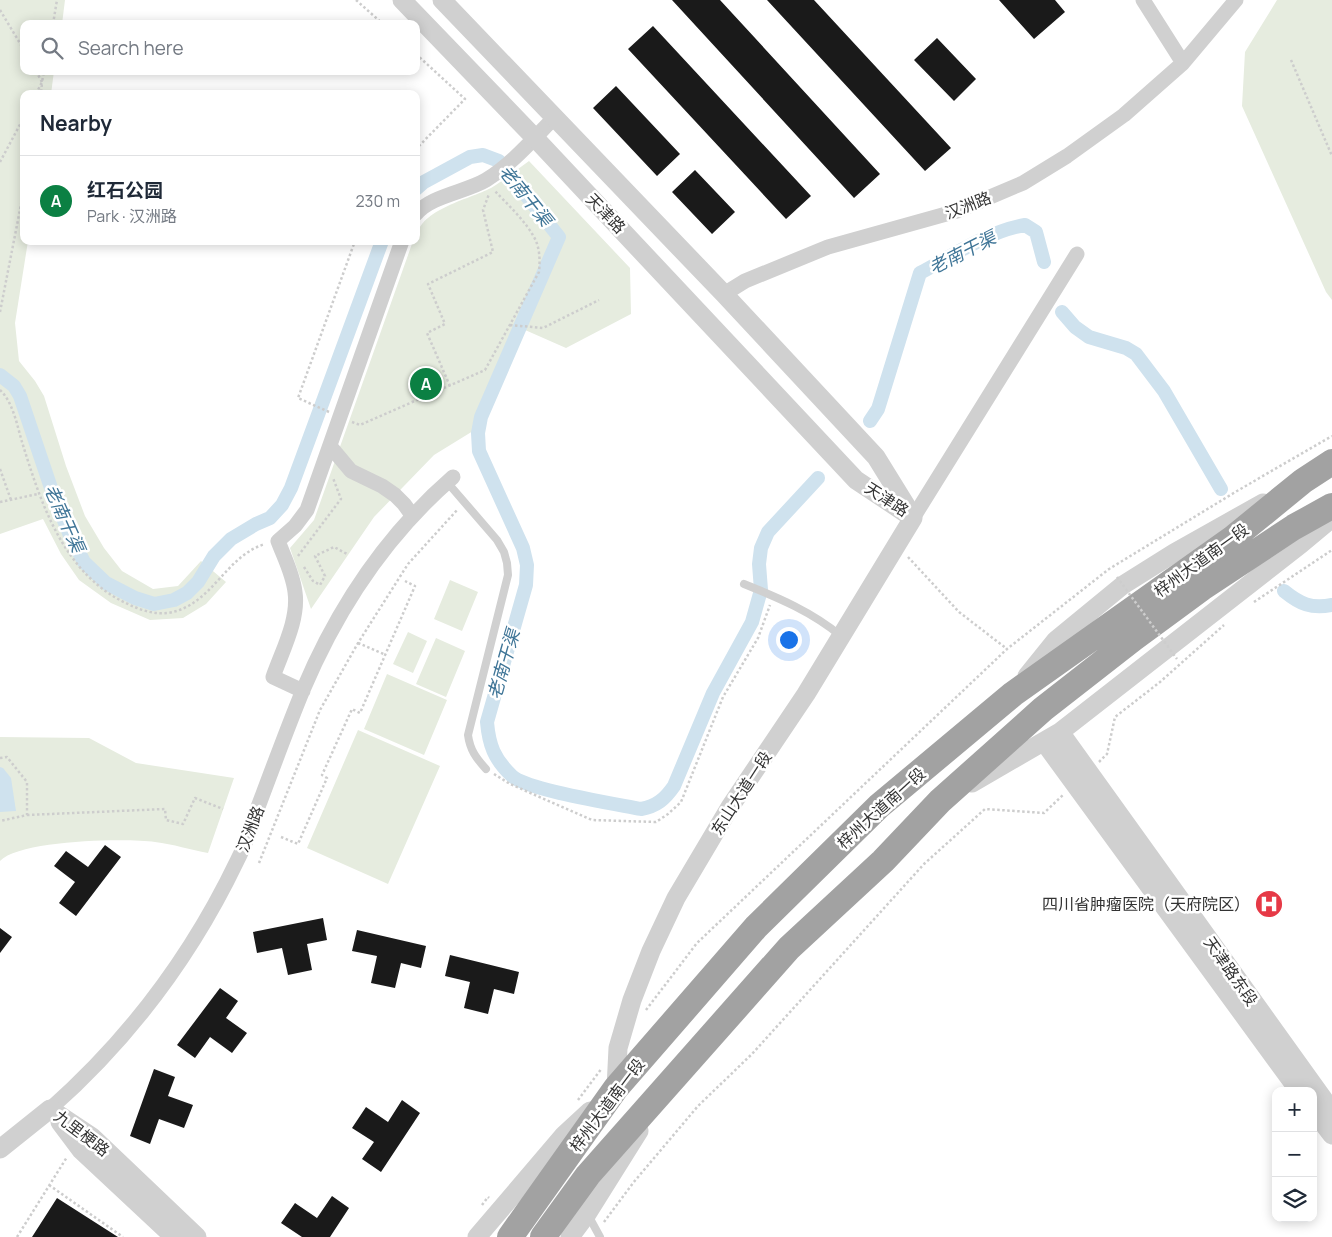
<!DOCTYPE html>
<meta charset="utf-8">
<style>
body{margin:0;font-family:Manrope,"Noto Sans SC",sans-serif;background:#f2f2f3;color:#1f2937}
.controls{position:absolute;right:15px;bottom:15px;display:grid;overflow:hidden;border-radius:10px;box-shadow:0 2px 12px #0003}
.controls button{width:45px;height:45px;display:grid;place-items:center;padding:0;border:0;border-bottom:1px solid #e0e1e3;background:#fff;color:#1f2937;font:25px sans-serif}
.you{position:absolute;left:788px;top:639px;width:18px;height:18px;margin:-12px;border:4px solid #fff;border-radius:50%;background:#1a73e8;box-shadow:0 0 0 8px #1a73e833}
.badge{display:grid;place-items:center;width:32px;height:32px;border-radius:50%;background:#0b8043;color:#fff;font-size:16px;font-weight:700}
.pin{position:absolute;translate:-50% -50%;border:2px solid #fff;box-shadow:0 1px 5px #0006}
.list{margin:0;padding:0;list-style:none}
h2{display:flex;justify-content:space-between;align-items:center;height:65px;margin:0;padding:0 20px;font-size:21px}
h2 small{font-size:16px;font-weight:400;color:#747a83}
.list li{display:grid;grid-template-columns:32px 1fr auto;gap:15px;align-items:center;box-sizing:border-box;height:90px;padding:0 20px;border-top:1px solid #e0e1e3}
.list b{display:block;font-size:19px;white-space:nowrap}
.list p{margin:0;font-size:16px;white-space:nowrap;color:#747a83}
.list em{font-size:16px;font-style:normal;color:#747a83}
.icon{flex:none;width:28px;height:28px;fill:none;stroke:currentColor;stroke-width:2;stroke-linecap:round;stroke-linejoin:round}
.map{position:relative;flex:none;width:1332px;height:1237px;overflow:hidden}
.search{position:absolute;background:#fff;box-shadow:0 2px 12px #0003;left:20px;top:20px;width:400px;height:55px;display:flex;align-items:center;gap:12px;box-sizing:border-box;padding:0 18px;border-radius:10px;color:#747a83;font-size:19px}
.panel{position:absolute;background:#fff;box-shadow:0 2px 12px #0003;left:20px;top:90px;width:400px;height:155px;border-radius:10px}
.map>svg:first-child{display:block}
.green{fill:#e6ecdf}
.water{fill:#cfe2ee}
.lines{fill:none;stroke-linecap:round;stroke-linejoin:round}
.canal{stroke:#cfe2ee;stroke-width:14}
.building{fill:#1a1a1a}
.path{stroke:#cdcdcd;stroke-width:2.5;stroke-dasharray:2.5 2.5;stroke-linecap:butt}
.service{stroke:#d0d0d0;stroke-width:8}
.minor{stroke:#d0d0d0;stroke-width:15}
.tertiary{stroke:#d0d0d0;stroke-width:19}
.trunk{stroke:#a2a2a2;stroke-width:26}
.path-bridge{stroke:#cdcdcd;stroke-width:2.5;stroke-dasharray:2.5 2.5;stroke-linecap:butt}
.labels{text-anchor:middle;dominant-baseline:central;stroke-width:5;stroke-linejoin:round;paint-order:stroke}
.street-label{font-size:16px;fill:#333;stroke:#fff}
.poi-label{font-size:16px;fill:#333;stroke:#fff;text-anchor:end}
.water-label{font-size:18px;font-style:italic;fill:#3f7597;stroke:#fff}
</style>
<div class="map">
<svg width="1332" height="1237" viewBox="0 0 1332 1237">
<rect width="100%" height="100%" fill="#fff"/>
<!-- green -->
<path class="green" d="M0,0H65L62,24H24V71H54L51,94H24V241H28L15,323L19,361L35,381L44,396L66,466L85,516L104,548L122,571L153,589L178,586L201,561L226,582L206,604L183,618L150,620L111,603L79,580L61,554L43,519L0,534Z
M1277,0H1332V300L1326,292L1242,106L1245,52Z
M529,161L630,268L631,314L566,348L516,326L473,431L434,455L374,517L311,609L290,548L314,520L413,241H416C416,210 468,200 491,188C504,180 516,170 529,161Z
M450,580L478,592L462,631L434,619Z
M408,632L427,641L413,673L393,664Z
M436,638L465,651L446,697L416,684Z
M387,674L447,700L424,755L364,729Z
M358,730L440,766L388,884L307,848Z
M0,737L89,738L136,763L234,778L208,853C191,850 173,844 155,842C125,838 20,840 0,861Z"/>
<!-- water -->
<path class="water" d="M0,767L3,768L11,778L16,811L0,812Z"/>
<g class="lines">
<!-- canal -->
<path class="canal" d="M416,189L424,182L470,157L483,155L499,161L559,237L481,417L478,433L479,451L523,548L527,565L526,585L487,722C489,745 494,759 512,776C527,790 616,804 641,809C657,806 665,799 674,786L713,693L752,622L761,590L759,564L761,548L768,532L818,478
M1062,312L1075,327L1089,337L1126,348L1136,354L1164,391L1221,489
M0,375L14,386L20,396L51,488L69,533L84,562L106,583L135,598L154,604L174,600L187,593L198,582L214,556L231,539L256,524L270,518L282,505L291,488L382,241
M870,421L878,409L920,273C952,256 989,231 1025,225L1036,232L1044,262
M1284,591C1300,604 1311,609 1332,605"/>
</g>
<!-- building -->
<path class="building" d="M672,0H720L880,174L854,198Z
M767,0H814L951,148L925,171Z
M999,0H1055L1065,12L1034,39Z
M653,26L811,196L786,219L628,49Z
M937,38L976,79L954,101L914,60Z
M616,86L680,154L657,176L593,108Z
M695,170L735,212L712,234L672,192Z
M105,845L121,857L76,916L59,903L75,882L54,866L66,851L88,867Z
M323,918L327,940L307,944L312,970L288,975L282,948L257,953L253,932Z
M0,928L12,937L0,953Z
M357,930L426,946L421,968L401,963L395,988L371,983L377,956L352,951Z
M450,955L519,972L514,994L494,989L488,1014L464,1008L470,982L445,976Z
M220,988L238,1001L226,1018L247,1033L232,1053L210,1037L195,1058L177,1045Z
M154,1069L175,1077L168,1096L193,1105L184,1128L159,1119L150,1144L130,1136Z
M402,1100L420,1113L381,1172L362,1159L374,1142L352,1128L366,1107L388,1122Z
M332,1196L349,1208L330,1237H302L281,1223L295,1203L317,1218Z
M57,1198L118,1237H32Z"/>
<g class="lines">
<!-- path -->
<path class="path" d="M356,0L383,24
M0,10L24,50
M53,24L57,0
M416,54L465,99L416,149
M1291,60L1332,156
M36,71L42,82L41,94
M36,94L42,82L44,71
M0,162L24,117
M0,312L24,189
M510,325L543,328L599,300
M450,386L427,333L445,324L428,284L493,252L483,210L489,194
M0,390C13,402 17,425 22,442C40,500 61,567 118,599C133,607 150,615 168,613C212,606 225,556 265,544
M329,412L298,398L355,241
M352,422L360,425L485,370L539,272C540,262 540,251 536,241C527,222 508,205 494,190
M0,469L11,500
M0,502L38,494
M298,556L341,499L333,478
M908,557L959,612L1007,649
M304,567L313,581L320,585L325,576L315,556L334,547L347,554
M1254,602L1332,550
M358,643L386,655
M0,758L7,757L27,782V815L0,821
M1099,762L1107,754L1115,717L1160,682L1224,625
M494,774L510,784L592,820L656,822L668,814L681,802L723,697L758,638L770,605
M27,815L165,809L166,820L183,824L195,798L223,809
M281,837L298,844L327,778L322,775L352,709L360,713L415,586L405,581
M259,863L320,710L358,643L408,564L458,509
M646,1010L697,943L1007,649L1109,569L1237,491L1332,436
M578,1100L602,1068
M49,1185L123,1237
M482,1205L488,1197L489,1198
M604,1222L633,1183L698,1106L752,1054L924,864L985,809L1044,813L1064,794
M17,1237L67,1157"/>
<!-- service -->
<path class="service" d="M447,482L497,540L504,552L507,563L508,575L468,735C470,750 476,758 486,769
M744,584C779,598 812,612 841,636
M588,1215L600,1237"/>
<!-- minor -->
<path class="minor" d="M1143,0L1183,63
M416,214C430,196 466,192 486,180C512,164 533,139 555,117
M724,294L745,281L828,247L957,211L1023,183L1067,156L1124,115L1183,63L1236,0
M330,446L351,471L382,486L395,495L404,504L412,515
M913,518L1077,254
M303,691L273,677C282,651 299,620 295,592C293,574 284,557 278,541L295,526L307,510L402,241
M50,1109C128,1040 192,955 237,861C245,846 250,830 255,815C271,773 286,731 303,690C338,607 385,536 453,477"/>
<!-- tertiary -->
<path class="tertiary" d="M402,0L535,138L856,480L913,518
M442,0L724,294L876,457L910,512
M1027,676L1056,640L1123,585L1174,553L1263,503
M1060,732L1332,1111
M1044,742L1299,1091
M972,783L1060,732L1301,544L1332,518
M612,1091L616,1088L618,1048L632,1000L651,951L676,898L730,807L806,694L913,518
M50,1109L92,1137L197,1237
M1313,1110L1332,1135
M60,1122L81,1150L174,1237
M0,1149L50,1109
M477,1237L564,1135L590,1111
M570,1237L587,1214L639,1131"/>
<!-- trunk -->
<path class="trunk" d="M510,1237L616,1088L756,927L879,806L1013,694L1233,538L1303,481L1332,462
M543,1237L588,1175L789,948L883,861L940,801L1043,709L1134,638L1202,588L1294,527L1332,506"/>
<!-- path-bridge -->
<path class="path-bridge" d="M1117,577L1177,659"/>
</g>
<!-- icons -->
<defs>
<symbol id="hospital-disc" viewBox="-11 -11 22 22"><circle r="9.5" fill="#e63946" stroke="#fff"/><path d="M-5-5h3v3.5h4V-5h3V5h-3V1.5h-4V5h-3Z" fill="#fff"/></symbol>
</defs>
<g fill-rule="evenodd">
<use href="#hospital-disc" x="1253" y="888" width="32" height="32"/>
</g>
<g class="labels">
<!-- street labels -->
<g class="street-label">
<text transform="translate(968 205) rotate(-21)">汉洲路</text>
<text transform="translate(606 213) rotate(46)">天津路</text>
<text transform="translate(887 499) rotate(33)">天津路</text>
<text transform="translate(1201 560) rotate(-36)">梓州大道南一段</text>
<text transform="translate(741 793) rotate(-57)">东山大道一段</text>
<text transform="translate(881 808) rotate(-42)">梓州大道南一段</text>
<text transform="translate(250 829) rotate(-69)">汉洲路</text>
<text transform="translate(1231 971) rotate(55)">天津路东段</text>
<text transform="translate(607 1105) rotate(-53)">梓州大道南一段</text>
<text transform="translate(82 1133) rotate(37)">九里梗路</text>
</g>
<!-- poi labels -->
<g class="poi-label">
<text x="1250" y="904">四川省肿瘤医院（天府院区）</text>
</g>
<!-- water labels -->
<g class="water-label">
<text transform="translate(526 195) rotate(51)">老南干渠</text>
<text transform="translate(962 252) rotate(-27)">老南干渠</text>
<text transform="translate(65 518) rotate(66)">老南干渠</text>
<text transform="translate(503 664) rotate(-74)">老南干渠</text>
</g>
</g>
</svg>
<div class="controls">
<button>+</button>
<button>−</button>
<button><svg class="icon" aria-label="layers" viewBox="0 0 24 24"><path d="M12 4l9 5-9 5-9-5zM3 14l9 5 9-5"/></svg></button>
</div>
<div class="you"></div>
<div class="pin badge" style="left:426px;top:384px">A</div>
<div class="search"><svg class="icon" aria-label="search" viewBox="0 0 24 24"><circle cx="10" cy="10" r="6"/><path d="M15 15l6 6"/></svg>Search here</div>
<section class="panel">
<h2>Nearby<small></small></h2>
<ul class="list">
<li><span class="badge">A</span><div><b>红石公园</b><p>Park · 汉洲路</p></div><em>230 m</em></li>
</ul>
</section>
</div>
